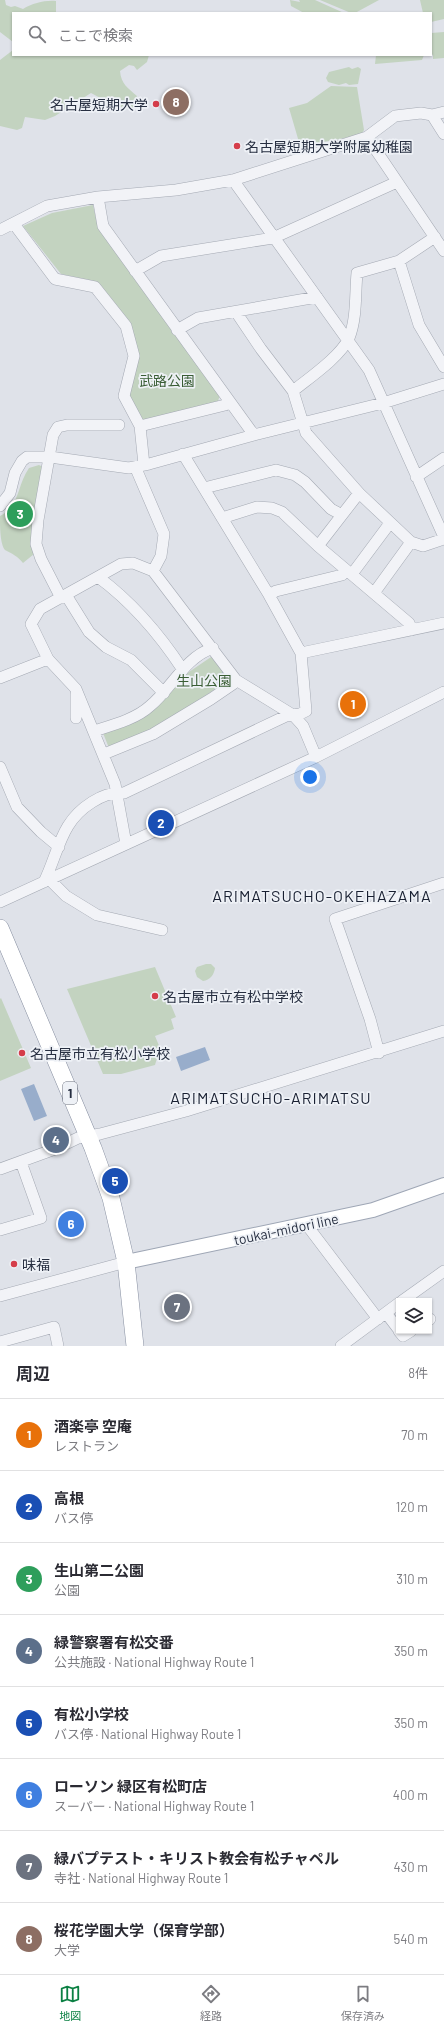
<!DOCTYPE html>
<html lang="ja">
<meta charset="utf-8">
<style>
body{margin:0;font-family:Barlow,"Noto Sans JP",sans-serif;background:#f2f2f3;color:#2b2b33}
.controls{position:absolute;right:12px;bottom:12px;display:grid;overflow:hidden;border-radius:0px;box-shadow:0 1px 3px #0004}
.controls button{width:36px;height:36px;display:grid;place-items:center;padding:0;border:0;border-bottom:1px solid #e1e1e2;background:#fff;color:#2b2b33;font:20px sans-serif}
.you{position:absolute;left:310px;top:777px;width:14px;height:14px;margin:-10px;border:3px solid #fff;border-radius:50%;background:#1a73e8;box-shadow:0 0 0 6px #1a73e833}
.badge{display:grid;place-items:center;width:26px;height:26px;border-radius:50%;background:#0b8043;color:#fff;font-size:13px;font-weight:700}
.pin{position:absolute;translate:-50% -50%;border:2px solid #fff;box-shadow:0 1px 4px #0006}
.list{margin:0;padding:0;list-style:none}
h2{display:flex;justify-content:space-between;align-items:center;height:52px;margin:0;padding:0 16px;font-size:17px}
h2 small{font-size:13px;font-weight:400;color:#7c7c81}
.list li{display:grid;grid-template-columns:26px 1fr auto;gap:12px;align-items:center;box-sizing:border-box;height:72px;padding:0 16px;border-top:1px solid #e1e1e2}
.list b{display:block;font-size:15px;white-space:nowrap}
.list p{margin:0;font-size:13px;white-space:nowrap;color:#7c7c81}
.list em{font-size:13px;font-style:normal;color:#7c7c81}
.icon{flex:none;width:22px;height:22px;fill:none;stroke:currentColor;stroke-width:2;stroke-linecap:round;stroke-linejoin:round}
.map{position:relative;flex:none;width:444px;height:1346px;overflow:hidden}
.search{position:absolute;background:#fff;box-shadow:0 1px 3px #0004;left:12px;right:12px;top:12px;height:44px;display:flex;align-items:center;gap:10px;box-sizing:border-box;padding:0 14px;border-radius:0px;color:#7c7c81;font-size:15px}
.sheet{height:628px;background:#fff}
nav{display:flex;justify-content:space-around;align-items:center;box-sizing:border-box;height:56px;border-top:1px solid #e1e1e2;background:#fff;font-size:11px;color:#7c7c81}
nav a{display:grid;justify-items:center;gap:2px}
nav .on{color:#0b8043}
.map>svg:first-child{display:block}
.green{fill:#c3d3c0}
.water{fill:#98adcb}
.lines{fill:none;stroke-linecap:round;stroke-linejoin:round}
.minor-casing{stroke:#a4a9b3;stroke-width:12}
.major-casing{stroke:#9ea6b5;stroke-width:16}
.highway-casing{stroke:#868ea0;stroke-width:18}
.minor{stroke:#f2f3f7;stroke-width:11}
.major{stroke:#fff;stroke-width:14}
.highway{stroke:#fff;stroke-width:17}
.poi-dot{fill:#d53d4a;stroke:#eef1f6;stroke-width:1.5}
.labels{text-anchor:middle;dominant-baseline:central;stroke-width:3.5;stroke-linejoin:round;paint-order:stroke}
.shield{fill:#eef1f6;stroke:#636977;stroke-width:1}
.shield-label{font-size:13px;font-weight:bold;fill:#272f41}
.poi-label{font-size:14px;fill:#272f41;stroke:#eef1f6;text-anchor:start}
.park-label{font-size:14px;fill:#395d34;stroke:#eef1f6}
.street-label{font-size:14px;fill:#272f41;stroke:#eef1f6}
.quarter-label{font-size:16px;letter-spacing:1px;fill:#192032;stroke:#eef1f6}
</style>
<div class="map">
<svg width="444" height="1346" viewBox="0 0 444 1346">
<rect width="100%" height="100%" fill="#dfe2e9"/>
<!-- green -->
<path class="green" d="M0,0H5L6,5L11,7L15,6L23,9C33,3 45,0 56,1V13H13V42L0,32Z
M290,0L300,2L299,0H315L344,13H304L291,6Z
M320,0H379L355,13H351Z
M420,0H444V19L431,22V13H423Z
M444,32V58L433,59V55L431,54V33Z
M13,50V55H149L147,62L137,70L134,66L129,65L120,71C121,84 128,88 137,96V105L133,109L126,105L119,108L91,93L55,116L45,120L25,117L22,128L17,130L0,126V60Z
M376,55H424L422,60L375,64Z
M349,67L352,69L358,67L361,69L358,84L349,85L346,83L339,85L328,82L326,78L329,72Z
M331,86L357,87L364,130L361,135L323,142L301,149L289,108L307,103Z
M93,205L98,227L220,395L218,401L146,422H142L128,397L130,322L98,282L61,274L23,226L52,213Z
M39,465L43,467L34,554L23,563C17,556 13,554 5,550C0,544 0,526 0,516C20,506 17,485 29,468Z
M211,657C217,664 226,672 226,682L151,732L109,748L103,733L162,700L189,672Z
M206,964H211L215,968C214,975 210,980 203,981L197,977L195,971L197,967Z
M155,967L176,1017L171,1019L174,1029L155,1036L160,1048L155,1065L121,1074H103L67,989Z
M1,998L31,1068L0,1081V999Z"/>
<!-- water -->
<path class="water" d="M223,672L226,678V682L219,689L215,688L214,680Z
M205,1047L210,1060L181,1071L176,1057Z
M34,1084L47,1116L34,1121L21,1089Z"/>
<g class="lines">
<defs>
<path id="minor" d="M432,115L444,134
M367,137L444,251
M233,180L369,370L444,537
M14,224L55,279L95,287L126,326L134,356L124,396L140,426L144,465
M0,230L47,206L98,197
M399,261L419,325L444,367
M135,271L161,256L273,238L397,182
M236,312L261,349L293,391L306,433L359,493L411,542L423,546L444,539
M177,330L198,318L317,297
M293,391C309,378 340,357 349,338C357,318 355,294 357,273L399,261L435,237
M140,426L225,405L230,402
M254,435L103,226L98,197L176,190L233,180L367,137L395,116L421,113L432,115L444,112
M137,467V471L164,534L161,556L153,571
M416,477L444,458
M204,488L276,470L295,475L305,482L331,509L342,515
M0,506L10,493L15,473L22,461L27,457H50L129,468L149,464L254,435L383,403L444,384
M222,518L257,507L272,508L282,512L318,546L409,623L412,630
M318,546L359,493
M352,574L390,523
M98,577C132,602 160,635 183,670
M374,593L411,542
M66,595L89,632L106,647L131,660L164,693
M269,595L276,591L342,575L346,570
M61,598L41,559L36,544L38,520L53,435L58,427L67,425H119
M301,653L444,623
M0,678L48,659
M76,694V718
M94,731C113,725 136,719 150,706C171,689 185,657 213,648
M104,754L153,734L211,699L233,684L236,680
M0,767L17,807L41,832L59,847
M126,844L115,784L76,689L48,659L31,624L40,609L121,564L133,563L153,571L236,680L293,715L303,726L316,757
M50,880L66,896L97,915L162,930
M44,882C53,864 58,842 68,826C79,808 103,791 124,793L286,716L300,714L306,711L301,653L269,595L183,454
M0,902L316,757L444,692
M379,1053L370,1019L335,919L444,883
M0,1169L55,1149L78,1138L100,1134L186,1111L444,1031
M306,1224L378,1319
M0,1230L41,1218L21,1162
M0,1296L126,1262
M402,1301L444,1271
M386,1313L399,1330
M429,1320L430,1319
M399,1331L403,1336L411,1331
M0,1342L54,1327L58,1346
M341,1346L399,1303"/>
<path id="major" d="M126,1262L373,1210L444,1185"/>
<path id="highway" d="M0,928L93,1148L111,1198L126,1262L135,1346"/>
</defs>
<!-- minor casing -->
<use href="#minor" class="minor-casing"/>
<!-- major casing -->
<use href="#major" class="major-casing"/>
<!-- highway casing -->
<use href="#highway" class="highway-casing"/>
<!-- minor -->
<use href="#minor" class="minor"/>
<!-- major -->
<use href="#major" class="major"/>
<!-- highway -->
<use href="#highway" class="highway"/>
</g>
<!-- markers -->
<g class="poi-dot">
<circle cx="156" cy="104" r="4"/>
<circle cx="237" cy="146" r="4"/>
<circle cx="155" cy="996" r="4"/>
<circle cx="22" cy="1053" r="4"/>
<circle cx="14" cy="1264" r="4"/>
</g>
<g class="labels">
<!-- shield labels -->
<rect class="shield" x="63" y="1082" width="14" height="22" rx="3"/>
<g class="shield-label">
<text x="70" y="1093">1</text>
</g>
<!-- poi labels -->
<g class="poi-label">
<text x="148" y="104" text-anchor="end">名古屋短期大学</text>
<text x="245" y="146">名古屋短期大学附属幼稚園</text>
<text x="163" y="996">名古屋市立有松中学校</text>
<text x="30" y="1053">名古屋市立有松小学校</text>
<text x="22" y="1264">味福</text>
</g>
<!-- park labels -->
<g class="park-label">
<text x="167" y="380">武路公園</text>
<text x="204" y="680">生山公園</text>
</g>
<!-- street labels -->
<g class="street-label">
<text transform="translate(286 1229) rotate(-12)">toukai-midori line</text>
</g>
<!-- quarter labels -->
<g class="quarter-label">
<text x="322" y="895">ARIMATSUCHO-OKEHAZAMA</text>
<text x="271" y="1097">ARIMATSUCHO-ARIMATSU</text>
</g>
</g>
</svg>
<div class="controls">
<button><svg class="icon" aria-label="layers" viewBox="0 0 24 24"><path d="M12 4l9 5-9 5-9-5zM3 14l9 5 9-5"/></svg></button>
</div>
<div class="you"></div>
<div class="pin badge" style="left:353px;top:704px;background:#e8710a">1</div>
<div class="pin badge" style="left:161px;top:823px;background:#1a4fb4">2</div>
<div class="pin badge" style="left:20px;top:514px;background:#2e9e5b">3</div>
<div class="pin badge" style="left:56px;top:1140px;background:#5c6f8a">4</div>
<div class="pin badge" style="left:115px;top:1181px;background:#1a4fb4">5</div>
<div class="pin badge" style="left:71px;top:1224px;background:#3f7fe0">6</div>
<div class="pin badge" style="left:177px;top:1307px;background:#6b7280">7</div>
<div class="pin badge" style="left:176px;top:102px;background:#8d6e63">8</div>
<div class="search"><svg class="icon" aria-label="search" viewBox="0 0 24 24"><circle cx="10" cy="10" r="6"/><path d="M15 15l6 6"/></svg>ここで検索</div>
</div>
<section class="sheet">
<h2>周辺<small>8件</small></h2>
<ul class="list">
<li><span class="badge" style="background:#e8710a">1</span><div><b>酒楽亭 空庵</b><p>レストラン</p></div><em>70 m</em></li>
<li><span class="badge" style="background:#1a4fb4">2</span><div><b>高根</b><p>バス停</p></div><em>120 m</em></li>
<li><span class="badge" style="background:#2e9e5b">3</span><div><b>生山第二公園</b><p>公園</p></div><em>310 m</em></li>
<li><span class="badge" style="background:#5c6f8a">4</span><div><b>緑警察署有松交番</b><p>公共施設 · National Highway Route 1</p></div><em>350 m</em></li>
<li><span class="badge" style="background:#1a4fb4">5</span><div><b>有松小学校</b><p>バス停 · National Highway Route 1</p></div><em>350 m</em></li>
<li><span class="badge" style="background:#3f7fe0">6</span><div><b>ローソン 緑区有松町店</b><p>スーパー · National Highway Route 1</p></div><em>400 m</em></li>
<li><span class="badge" style="background:#6b7280">7</span><div><b>緑バプテスト・キリスト教会有松チャペル</b><p>寺社 · National Highway Route 1</p></div><em>430 m</em></li>
<li><span class="badge" style="background:#8d6e63">8</span><div><b>桜花学園大学（保育学部）</b><p>大学</p></div><em>540 m</em></li>
</ul>
</section>
<nav>
<a class="on"><svg class="icon" aria-label="map" viewBox="0 0 24 24"><path d="M3 6l6-2 6 2 6-2v14l-6 2-6-2-6 2zM9 4v14M15 6v14"/></svg>地図</a>
<a><svg class="icon" aria-label="directions" viewBox="0 0 24 24"><path d="M12 3l9 9-9 9-9-9zM9 14v-3h6M13 9l2 2-2 2"/></svg>経路</a>
<a><svg class="icon" aria-label="saved" viewBox="0 0 24 24"><path d="M7 4h10v16l-5-4-5 4z"/></svg>保存済み</a>
</nav>
